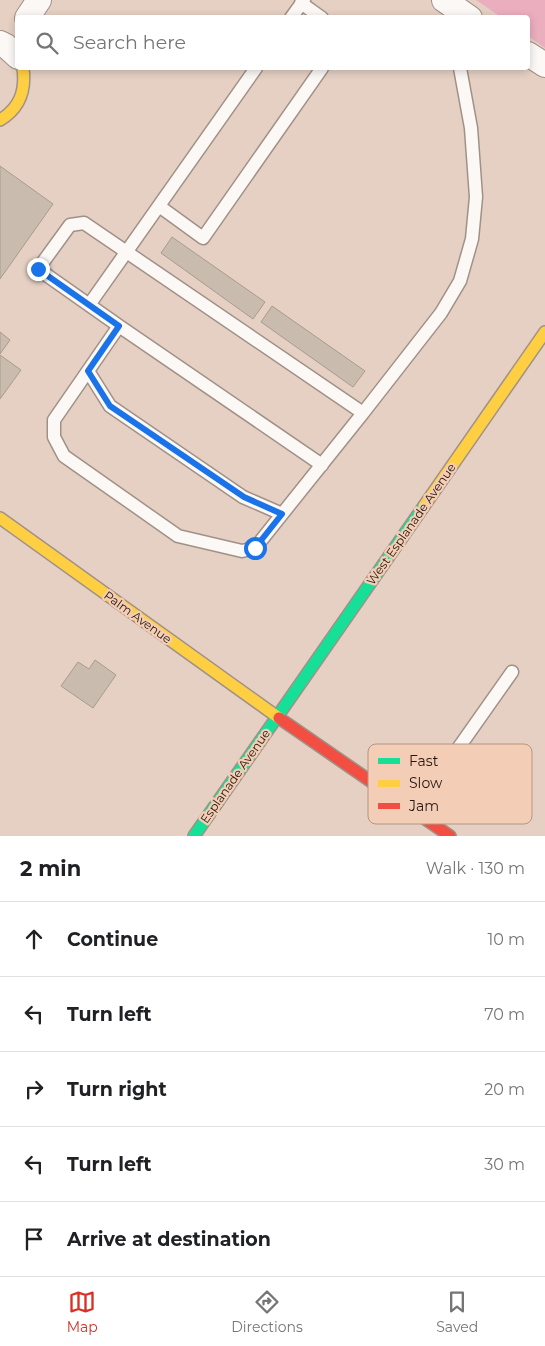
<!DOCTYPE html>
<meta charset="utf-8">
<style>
body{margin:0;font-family:Montserrat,sans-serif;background:#f2f2f2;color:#202124}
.stop{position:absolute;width:15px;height:15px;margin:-11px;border:4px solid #1a73e8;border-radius:50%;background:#fff}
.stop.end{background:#1a73e8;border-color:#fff;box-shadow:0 1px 5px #0008}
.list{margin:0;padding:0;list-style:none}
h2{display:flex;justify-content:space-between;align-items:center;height:65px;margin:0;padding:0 20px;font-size:21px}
h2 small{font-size:16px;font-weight:400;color:#757577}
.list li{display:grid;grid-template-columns:32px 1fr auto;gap:15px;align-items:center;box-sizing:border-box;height:75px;padding:0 20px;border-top:1px solid #e0e0e0}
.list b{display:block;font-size:19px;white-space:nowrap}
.list em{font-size:16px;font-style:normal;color:#757577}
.icon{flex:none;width:28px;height:28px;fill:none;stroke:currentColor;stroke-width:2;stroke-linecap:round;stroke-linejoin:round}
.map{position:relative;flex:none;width:545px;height:836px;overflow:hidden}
.search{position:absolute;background:#fff;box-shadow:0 2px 8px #0003;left:15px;right:15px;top:15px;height:55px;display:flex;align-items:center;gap:12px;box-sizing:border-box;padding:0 18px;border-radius:5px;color:#757577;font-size:19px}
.sheet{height:440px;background:#fff}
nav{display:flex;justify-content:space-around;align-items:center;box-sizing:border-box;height:70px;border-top:1px solid #e0e0e0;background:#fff;font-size:14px;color:#757577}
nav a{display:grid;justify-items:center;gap:2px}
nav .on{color:#d93025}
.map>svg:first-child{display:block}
.green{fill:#ebaebf}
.building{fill:#c9bbae;stroke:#a89b8f}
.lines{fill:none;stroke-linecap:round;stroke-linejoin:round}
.lane-casing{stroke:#a09187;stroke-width:15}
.street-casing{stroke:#a09187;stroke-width:26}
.fast-casing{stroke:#a09187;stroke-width:14}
.slow-casing{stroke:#a09187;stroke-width:14}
.jam-casing{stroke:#a09187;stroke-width:14}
.lane{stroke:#fbf8f6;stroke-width:12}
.street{stroke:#fbf8f6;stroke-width:24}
.fast{stroke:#16e098;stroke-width:11}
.slow{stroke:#ffcf43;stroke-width:11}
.jam{stroke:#f24e42;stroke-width:11}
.route{stroke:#1a73e8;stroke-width:6}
.labels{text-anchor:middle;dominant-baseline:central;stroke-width:4.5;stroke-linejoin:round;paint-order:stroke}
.street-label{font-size:12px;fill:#25170f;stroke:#f3cdb5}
.key{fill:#f3cdb5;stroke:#b59683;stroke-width:1}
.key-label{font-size:14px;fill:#25170f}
</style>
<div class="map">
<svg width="545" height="836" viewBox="0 0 545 836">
<rect width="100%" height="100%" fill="#e5d0c3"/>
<!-- green -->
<path class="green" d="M476,0H545V48L528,36V18L501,17Z"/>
<!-- building -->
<path class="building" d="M0,166L53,204L0,279Z
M172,237L265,302L253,319L161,253Z
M272,306L365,371L353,387L261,322Z
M0,332L10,340L0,354Z
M0,355L21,370L0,399Z
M95,660L116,675L93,708L61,686L78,662L89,669Z"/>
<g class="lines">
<defs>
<path id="lane" d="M301,3L322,18
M291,18L304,0
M159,206L203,238L322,68
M84,223L363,413L255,548L242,551L178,536L64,456L54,437V420L119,326L38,269L70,225Z
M89,305L256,68
M119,326L322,465
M88,371L110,406L243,497L282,514
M363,413L441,313L460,281L472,239L476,197L471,128L460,68
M414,811L512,672"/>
<path id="street" d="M444,0L470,18
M27,18L39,0
M0,43L6,46L18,57
M528,54L545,65"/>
<path id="fast" d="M194,836L424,506"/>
<path id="slow" d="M0,120C20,108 26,91 23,68
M424,506L545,332
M0,518L279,718"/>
<path id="jam" d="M279,718L450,836"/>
</defs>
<!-- lane casing -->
<use href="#lane" class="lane-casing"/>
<!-- street casing -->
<use href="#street" class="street-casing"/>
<!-- fast casing -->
<use href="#fast" class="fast-casing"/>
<!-- slow casing -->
<use href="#slow" class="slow-casing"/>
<!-- jam casing -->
<use href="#jam" class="jam-casing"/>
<!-- lane -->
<use href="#lane" class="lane"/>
<!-- street -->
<use href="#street" class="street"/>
<!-- fast -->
<use href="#fast" class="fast"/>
<!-- slow -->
<use href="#slow" class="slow"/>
<!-- jam -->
<use href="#jam" class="jam"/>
</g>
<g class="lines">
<!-- route -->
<path class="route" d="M38,269L119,326L88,371L110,406L244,497L282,514L255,548"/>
</g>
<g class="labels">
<!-- street labels -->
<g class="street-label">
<text transform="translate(411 524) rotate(-55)">West Esplanade Avenue</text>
<text transform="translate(138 617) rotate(36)">Palm Avenue</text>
<text transform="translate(235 776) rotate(-55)">Esplanade Avenue</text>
</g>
</g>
<!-- legend -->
<rect x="368" y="744" width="164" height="80" rx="8" class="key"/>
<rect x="378" y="758" width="22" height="6" fill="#16e098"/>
<rect x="378" y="780" width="22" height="7" fill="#ffcf43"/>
<rect x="378" y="803" width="22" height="6" fill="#f24e42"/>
<g class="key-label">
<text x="409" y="766">Fast</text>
<text x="409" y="788">Slow</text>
<text x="409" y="811">Jam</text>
</g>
</svg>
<div class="stop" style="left:255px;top:548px"></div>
<div class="stop end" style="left:38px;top:269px"></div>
<div class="search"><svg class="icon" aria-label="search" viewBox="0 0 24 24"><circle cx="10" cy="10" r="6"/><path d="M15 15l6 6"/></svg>Search here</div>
</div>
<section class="sheet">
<h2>2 min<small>Walk · 130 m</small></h2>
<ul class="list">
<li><svg class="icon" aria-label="ahead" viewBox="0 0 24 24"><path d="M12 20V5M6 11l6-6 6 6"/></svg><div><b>Continue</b></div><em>10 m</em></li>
<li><svg class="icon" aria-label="left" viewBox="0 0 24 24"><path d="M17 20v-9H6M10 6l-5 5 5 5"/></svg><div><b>Turn left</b></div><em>70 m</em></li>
<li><svg class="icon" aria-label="right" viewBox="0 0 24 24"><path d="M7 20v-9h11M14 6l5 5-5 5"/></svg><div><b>Turn right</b></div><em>20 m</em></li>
<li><svg class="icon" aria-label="left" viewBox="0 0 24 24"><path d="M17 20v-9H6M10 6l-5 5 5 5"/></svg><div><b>Turn left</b></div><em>30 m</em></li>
<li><svg class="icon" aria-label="arrive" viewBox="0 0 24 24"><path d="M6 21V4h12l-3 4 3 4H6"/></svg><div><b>Arrive at destination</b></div></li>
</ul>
</section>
<nav>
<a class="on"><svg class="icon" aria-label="map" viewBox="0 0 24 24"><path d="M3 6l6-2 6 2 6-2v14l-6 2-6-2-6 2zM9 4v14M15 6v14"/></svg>Map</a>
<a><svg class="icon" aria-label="directions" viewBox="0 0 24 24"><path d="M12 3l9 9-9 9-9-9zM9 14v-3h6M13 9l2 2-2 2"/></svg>Directions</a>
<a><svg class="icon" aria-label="saved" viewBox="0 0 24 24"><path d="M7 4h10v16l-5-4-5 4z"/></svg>Saved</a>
</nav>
